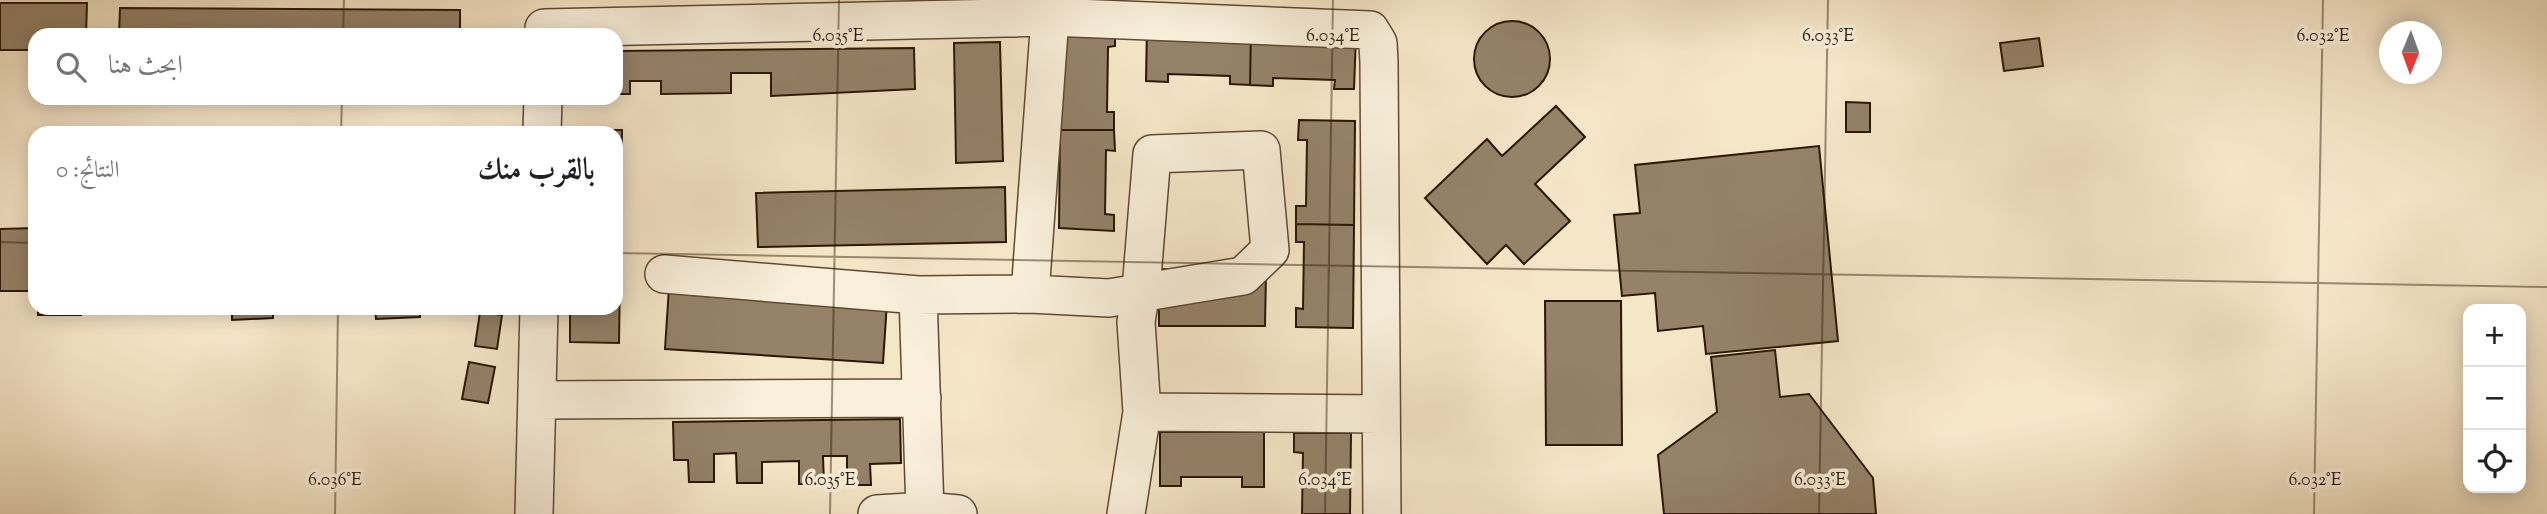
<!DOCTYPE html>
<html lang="ar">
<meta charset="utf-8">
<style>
body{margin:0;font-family:"Sorts Mill Goudy",Amiri,serif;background:#f6f6f6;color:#202124;direction:rtl}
.controls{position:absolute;right:21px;bottom:21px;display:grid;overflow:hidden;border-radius:14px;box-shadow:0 4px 18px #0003}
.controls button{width:63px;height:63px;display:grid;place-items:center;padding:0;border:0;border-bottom:2px solid #e0e0e0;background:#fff;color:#202124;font:35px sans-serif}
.compass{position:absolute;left:2379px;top:21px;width:63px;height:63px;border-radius:50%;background:#fff;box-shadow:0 4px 18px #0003;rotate:181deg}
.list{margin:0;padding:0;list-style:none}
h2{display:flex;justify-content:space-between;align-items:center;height:91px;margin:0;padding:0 28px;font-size:30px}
h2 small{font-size:23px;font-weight:400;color:#757577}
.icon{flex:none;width:38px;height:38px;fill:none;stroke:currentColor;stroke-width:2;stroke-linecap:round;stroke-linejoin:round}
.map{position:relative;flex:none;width:2547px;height:514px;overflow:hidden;direction:ltr}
.search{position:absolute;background:#fff;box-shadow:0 4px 18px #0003;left:28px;top:28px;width:595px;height:77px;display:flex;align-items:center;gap:18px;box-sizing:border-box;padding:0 24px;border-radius:21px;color:#757577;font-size:26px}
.panel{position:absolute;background:#fff;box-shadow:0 4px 18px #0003;left:28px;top:126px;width:595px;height:189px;border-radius:21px;direction:rtl}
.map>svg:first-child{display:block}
.building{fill:#958269;stroke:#2b1603;stroke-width:2}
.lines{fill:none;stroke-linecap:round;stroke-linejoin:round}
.minor-casing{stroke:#5e4a34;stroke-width:40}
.minor{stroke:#f9efdb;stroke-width:37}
.ticks{fill:none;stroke:#2b1603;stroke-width:2;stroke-opacity:0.45}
.ticks-label{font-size:18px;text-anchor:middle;fill:#2b1603;stroke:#f9efdb;stroke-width:7;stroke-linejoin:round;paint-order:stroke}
</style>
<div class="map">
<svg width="2547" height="514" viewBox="0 0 2547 514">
<rect width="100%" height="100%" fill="#f6e6c8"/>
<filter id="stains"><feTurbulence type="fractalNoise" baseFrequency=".00286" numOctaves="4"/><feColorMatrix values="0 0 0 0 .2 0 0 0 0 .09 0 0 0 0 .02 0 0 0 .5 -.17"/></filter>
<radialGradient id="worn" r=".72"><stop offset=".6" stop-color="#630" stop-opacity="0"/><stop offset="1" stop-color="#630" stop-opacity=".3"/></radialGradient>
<!-- building -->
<path class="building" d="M0,3H87L86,35H35V50H0Z
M120,8L460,10V35H119Z
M1474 59a38 38 0 1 1 76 0a38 38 0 1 1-76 0Z
M1061,24H1115V46L1108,47L1107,112H1114V130H1060Z
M1147,26L1251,30L1250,85L1230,84V76L1168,74V82L1146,81Z
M1251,30L1356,34L1354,89H1334L1335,80L1273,78V86L1250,85Z
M2039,38L2043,66L2004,71L2000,43Z
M1000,42L1003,161L956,163L954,43Z
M914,48L915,89L771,96V73H731V93L661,94V81H630V94H616V51Z
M1846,102L1870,103V132H1846Z
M1556,106L1585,137L1535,184L1570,221L1524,264L1506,245L1487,264L1425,198L1487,139L1502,156Z
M1299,120L1355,121L1354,225L1296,224V206H1306L1307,140H1298Z
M572,130H622L619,343L570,342V308H616V133H572Z
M1060,130H1114L1115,151L1106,150L1105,214L1114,215V231L1059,228Z
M1819,146L1838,341L1706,354L1703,326L1658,331L1655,293L1622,296L1614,215L1640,213L1635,165Z
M1005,187L1006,242L758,247L756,193Z
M1296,224L1354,225L1353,328L1296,327V308L1303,309L1304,242H1296Z
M35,228V291H0V229Z
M1159,269L1266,272L1265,326H1159Z
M669,287L887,302L883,363L665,349Z
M1545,301H1621L1622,445H1546Z
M38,308H81V315H38Z
M232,308H273V318L232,320Z
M375,308H420V317L376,319Z
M480,312L502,315L497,349L475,346Z
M1775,350L1780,397L1809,394L1873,478L1876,514H1664L1658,455L1717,412L1711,357Z
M469,362L495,367L488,403L462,399Z
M900,419L901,463L870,464L871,485H847V456H823L824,484H799V461L762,462V483H737L736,453L714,454V482H689L688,460H674L673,422Z
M1160,432H1264V487H1242V477H1181V486H1160Z
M1294,433H1351L1350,514H1302L1303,453L1294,452Z"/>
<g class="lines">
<defs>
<path id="minor" d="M544,28L1050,17L1370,30L1378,43L1379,62L1382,514
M542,133L543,98
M664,274L918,295L1030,294L1109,298L1243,276L1270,250L1261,150L1152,154L1141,290L1136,322L1142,412L1126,514
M1030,294L1050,17
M918,295L925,511
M537,400L922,398
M1142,412L1381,414
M534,514L539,308
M877,514L925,511L958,514"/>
</defs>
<!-- minor casing -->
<use href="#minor" class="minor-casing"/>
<!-- minor -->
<use href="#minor" class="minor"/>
</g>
<!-- ticks -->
<path class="ticks" d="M343,35L344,0M341,133L342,98M0,242L35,243M616,253L2547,287M335,514L338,308M830,514L839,0M1325,514L1333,0M1819,514L1828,0M2314,514L2323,0"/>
<g class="ticks-label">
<text x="838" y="41">6.035°E</text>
<text x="1333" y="41">6.034°E</text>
<text x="1828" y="41">6.033°E</text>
<text x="2323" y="41">6.032°E</text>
<text x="335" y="485">6.036°E</text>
<text x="830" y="485">6.035°E</text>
<text x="1325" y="485">6.034°E</text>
<text x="1820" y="485">6.033°E</text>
<text x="2315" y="485">6.032°E</text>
</g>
<rect width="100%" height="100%" filter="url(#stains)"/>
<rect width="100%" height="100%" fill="url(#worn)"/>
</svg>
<div class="controls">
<button>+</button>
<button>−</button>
<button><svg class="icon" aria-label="locate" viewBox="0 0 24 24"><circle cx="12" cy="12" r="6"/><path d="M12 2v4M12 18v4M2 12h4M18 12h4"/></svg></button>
</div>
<svg class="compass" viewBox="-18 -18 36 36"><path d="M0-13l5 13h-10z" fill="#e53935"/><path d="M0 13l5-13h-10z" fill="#757577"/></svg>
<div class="search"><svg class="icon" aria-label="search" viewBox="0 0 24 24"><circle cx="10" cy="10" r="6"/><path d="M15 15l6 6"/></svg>ابحث هنا</div>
<section class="panel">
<h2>بالقرب منك<small>النتائج: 0</small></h2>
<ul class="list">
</ul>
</section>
</div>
